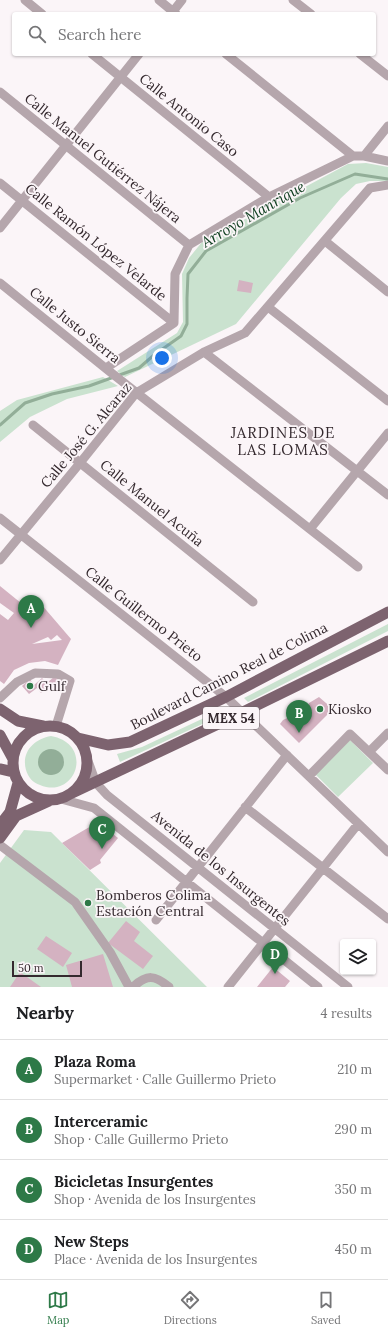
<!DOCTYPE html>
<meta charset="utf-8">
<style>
body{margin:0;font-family:Lora,serif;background:#f6f6f6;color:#202124}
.controls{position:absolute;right:12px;bottom:12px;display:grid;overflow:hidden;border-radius:4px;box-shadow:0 1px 3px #0004}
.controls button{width:36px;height:36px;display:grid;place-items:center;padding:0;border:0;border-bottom:1px solid #e0e0e0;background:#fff;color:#202124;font:20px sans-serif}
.scale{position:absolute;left:12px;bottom:10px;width:70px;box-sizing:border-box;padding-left:4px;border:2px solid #34292e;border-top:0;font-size:11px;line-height:14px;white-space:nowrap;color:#34292e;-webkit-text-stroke:3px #fbf5f8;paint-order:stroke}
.you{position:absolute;left:162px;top:358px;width:14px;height:14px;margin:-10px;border:3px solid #fff;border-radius:50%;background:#1a73e8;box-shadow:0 0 0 6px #1a73e833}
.badge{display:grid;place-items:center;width:26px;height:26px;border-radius:50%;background:#2d7947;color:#fff;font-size:13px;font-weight:700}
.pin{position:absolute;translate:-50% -33px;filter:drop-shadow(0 1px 2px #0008)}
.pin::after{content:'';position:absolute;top:21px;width:14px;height:12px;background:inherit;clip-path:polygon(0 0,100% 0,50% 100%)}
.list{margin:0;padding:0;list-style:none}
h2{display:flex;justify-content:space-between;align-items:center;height:52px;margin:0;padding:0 16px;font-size:17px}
h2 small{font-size:13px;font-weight:400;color:#757577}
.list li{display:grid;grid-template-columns:26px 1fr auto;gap:12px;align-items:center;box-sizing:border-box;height:60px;padding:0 16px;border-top:1px solid #e0e0e0}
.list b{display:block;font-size:15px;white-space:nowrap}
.list p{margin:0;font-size:13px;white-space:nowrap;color:#757577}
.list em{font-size:13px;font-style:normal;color:#757577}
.icon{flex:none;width:22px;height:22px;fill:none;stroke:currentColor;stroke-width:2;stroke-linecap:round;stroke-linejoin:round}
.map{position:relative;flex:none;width:388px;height:987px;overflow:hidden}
.search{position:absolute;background:#fff;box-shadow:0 1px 3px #0004;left:12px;right:12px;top:12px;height:44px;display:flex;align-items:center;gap:10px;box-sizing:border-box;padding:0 14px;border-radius:4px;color:#757577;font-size:15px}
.sheet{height:292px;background:#fff}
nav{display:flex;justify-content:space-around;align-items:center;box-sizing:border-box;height:56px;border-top:1px solid #e0e0e0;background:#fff;font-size:11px;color:#757577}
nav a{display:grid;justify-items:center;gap:2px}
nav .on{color:#2d7947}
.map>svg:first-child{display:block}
.green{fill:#cae2cf;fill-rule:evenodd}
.water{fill:#92ae98}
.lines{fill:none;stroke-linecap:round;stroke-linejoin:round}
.stream{stroke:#92ae98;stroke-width:3}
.building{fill:#d4b2c1;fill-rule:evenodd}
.minor{stroke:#b5a6ac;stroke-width:9}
.major{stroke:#7d636f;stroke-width:11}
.poi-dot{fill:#2d7947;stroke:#fbf5f8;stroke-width:1.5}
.labels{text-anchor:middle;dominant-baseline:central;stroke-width:3.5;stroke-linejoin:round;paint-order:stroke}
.shield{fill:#fbf5f8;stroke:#70666b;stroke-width:1}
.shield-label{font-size:13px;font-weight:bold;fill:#34292e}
.street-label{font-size:14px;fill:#34292e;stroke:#fbf5f8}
.poi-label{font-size:14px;fill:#34292e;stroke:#fbf5f8;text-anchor:start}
.water-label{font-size:15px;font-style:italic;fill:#114122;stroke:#fbf5f8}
.neighbourhood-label{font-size:15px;letter-spacing:1px;fill:#34292e;stroke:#fbf5f8}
</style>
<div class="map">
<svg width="388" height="987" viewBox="0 0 388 987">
<rect width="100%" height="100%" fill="#fbf5f8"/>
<!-- green -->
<path class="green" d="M366,163L388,167V181H370L356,184L341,198L236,324L125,377L117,371L177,333L183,322L182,274L189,258L202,242L348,164Z
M103,377L118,386L67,399L30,417L0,442V411L17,400Z
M388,624V631L248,702L244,698Z
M219,711L224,714L120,762L117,754L142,747Z
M51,736C95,744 76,800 40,785C33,783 28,777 26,770C21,752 34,739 51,736ZM50,749C58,750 63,754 64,762L53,775Z
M350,740L373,763L338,797L315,774Z
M24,830L51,832L207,987H0V863Z"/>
<!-- water -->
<path class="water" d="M38 762a13 13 0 1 1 26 0a13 13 0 1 1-26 0Z"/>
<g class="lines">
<!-- stream -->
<path class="stream" d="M0,425L25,403L52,394L89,386L139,368L154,355L181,336L187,324V298L188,274L206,251L300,198L355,174L388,179"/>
</g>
<!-- building -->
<path class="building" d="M239,280L253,283L251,293L237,291Z
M0,586L32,612L41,604L71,639L58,665L45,661L29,663L14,670L4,684L0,681V614L8,620L14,613L0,603ZM57,635L62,640L32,644L48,637L51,640Z
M55,676L62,684L54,691L49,686L41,693L37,688L29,694L22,686L30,679L34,685L42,678L47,683Z
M319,697L333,709L299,743L280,724L283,720L304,710L308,714L310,712L307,709L309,703Z
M98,822L118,838L100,860L101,863L90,870L62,843Z
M126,921L140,932L134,941L153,956L143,969L108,943Z
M46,936L72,953L63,967L37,949Z
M103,954L113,987H72L66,965Z
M273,967L290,981L285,987H257Z
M20,972L41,987H10Z"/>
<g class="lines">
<!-- minor -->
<path class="minor" d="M25,0L42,14
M159,0L176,14
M293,0L311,14
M171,14L182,0
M92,54L269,197
M226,54L353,156
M360,54L388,76
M0,92L189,245
M364,156L388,126
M0,183L174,323
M0,228L139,54
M325,241L388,292
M0,283L109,371L358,567
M268,307L388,401
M204,352L388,495
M106,368L174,323L175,274L189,245L269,197L353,156H364L388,161
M33,425L253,602
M0,518L226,697L388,852
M310,529L388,433
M0,560L80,463L136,393L204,352L245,333L370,188L388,185
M0,698L17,682L35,673L58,674L70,681L56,726
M369,752L388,733
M88,761L96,783L107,795L348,987
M309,776L350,734L388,770
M61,799L94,808L318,987
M245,807L388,919
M0,845L75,902L110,952L129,987
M156,920L287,755
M133,987C147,974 155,975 169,987
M228,987L358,824"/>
<!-- major -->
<path class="major" d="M0,709L18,721L43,726
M13 763a37 37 0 1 1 74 0a37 37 0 1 1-74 0Z
M0,735L13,759
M78,738L108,745L130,742L226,697L388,612
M0,769L14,772
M72,793L235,716L388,641
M0,825L10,812L18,783
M0,838L16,816L49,801"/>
</g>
<!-- markers -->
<g class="poi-dot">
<circle cx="30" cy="686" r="4"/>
<circle cx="320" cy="709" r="4"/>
<circle cx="88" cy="903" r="4"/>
</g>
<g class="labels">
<!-- shield labels -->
<rect class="shield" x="203" y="707" width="56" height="22" rx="3"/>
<g class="shield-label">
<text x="231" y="718">MEX 54</text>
</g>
<!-- street labels -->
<g class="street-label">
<text transform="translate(189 115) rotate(39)">Calle Antonio Caso</text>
<text transform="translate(103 158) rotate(39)">Calle Manuel Gutiérrez Nájera</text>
<text transform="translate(96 242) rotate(39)">Calle Ramón López Velarde</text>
<text transform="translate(75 325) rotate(39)">Calle Justo Sierra</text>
<text transform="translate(86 435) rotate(-50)">Calle José G. Alcaraz</text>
<text transform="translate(152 503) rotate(39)">Calle Manuel Acuña</text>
<text transform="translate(144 614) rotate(38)">Calle Guillermo Prieto</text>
<text transform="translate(229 676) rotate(-27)">Boulevard Camino Real de Colima</text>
<text transform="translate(221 868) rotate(39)">Avenida de los Insurgentes</text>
</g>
<!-- poi labels -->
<g class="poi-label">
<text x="38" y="686">Gulf</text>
<text x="328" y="709">Kiosko</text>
<text x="96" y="895">Bomberos Colima<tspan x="96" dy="16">Estación Central</tspan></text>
</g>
<!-- water labels -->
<g class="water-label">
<text transform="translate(253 214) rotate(-30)">Arroyo Manrique</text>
</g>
<!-- neighbourhood labels -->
<g class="neighbourhood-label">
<text x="283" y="432">JARDINES DE<tspan x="283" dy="17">LAS LOMAS</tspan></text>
</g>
</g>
</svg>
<div class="controls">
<button><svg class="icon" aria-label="layers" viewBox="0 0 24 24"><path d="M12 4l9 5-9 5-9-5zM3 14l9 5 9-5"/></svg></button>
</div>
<div class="scale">50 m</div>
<div class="you"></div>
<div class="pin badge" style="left:31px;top:628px">A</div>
<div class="pin badge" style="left:299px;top:733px">B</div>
<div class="pin badge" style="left:102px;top:849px">C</div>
<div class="pin badge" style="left:275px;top:974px">D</div>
<div class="search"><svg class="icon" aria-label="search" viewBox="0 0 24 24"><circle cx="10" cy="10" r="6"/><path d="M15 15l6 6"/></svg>Search here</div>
</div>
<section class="sheet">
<h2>Nearby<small>4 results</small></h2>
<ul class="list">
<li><span class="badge">A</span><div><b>Plaza Roma</b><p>Supermarket · Calle Guillermo Prieto</p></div><em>210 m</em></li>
<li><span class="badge">B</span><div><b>Interceramic</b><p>Shop · Calle Guillermo Prieto</p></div><em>290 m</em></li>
<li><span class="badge">C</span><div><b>Bicicletas Insurgentes</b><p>Shop · Avenida de los Insurgentes</p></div><em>350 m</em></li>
<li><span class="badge">D</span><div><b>New Steps</b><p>Place · Avenida de los Insurgentes</p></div><em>450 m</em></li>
</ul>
</section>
<nav>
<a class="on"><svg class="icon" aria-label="map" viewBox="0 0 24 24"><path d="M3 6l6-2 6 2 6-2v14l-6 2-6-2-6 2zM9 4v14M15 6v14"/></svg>Map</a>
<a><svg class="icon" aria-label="directions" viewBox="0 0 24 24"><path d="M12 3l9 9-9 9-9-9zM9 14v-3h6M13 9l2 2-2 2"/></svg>Directions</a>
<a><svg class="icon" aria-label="saved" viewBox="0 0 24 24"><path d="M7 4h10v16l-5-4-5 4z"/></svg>Saved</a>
</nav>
